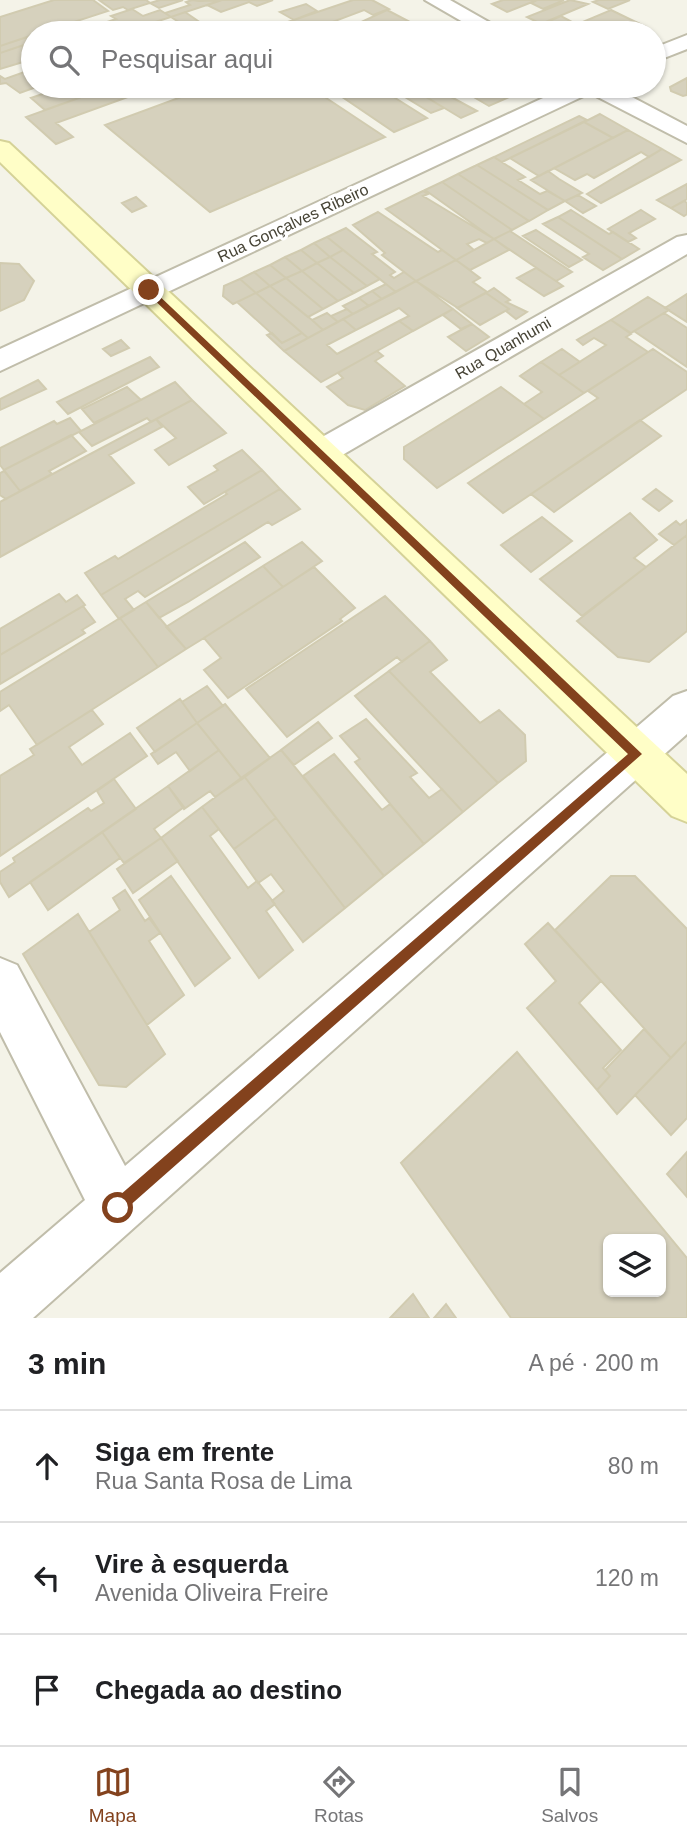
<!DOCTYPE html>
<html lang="pt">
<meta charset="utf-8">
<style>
body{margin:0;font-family:Helvetica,sans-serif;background:#f2f2f2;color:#202124}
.controls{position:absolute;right:21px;bottom:21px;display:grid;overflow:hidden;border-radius:10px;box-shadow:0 2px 5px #0004}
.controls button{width:63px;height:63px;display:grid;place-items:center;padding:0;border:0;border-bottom:2px solid #e0e0e0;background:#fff;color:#202124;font:35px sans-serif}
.stop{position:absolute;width:21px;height:21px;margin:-16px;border:5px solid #83421d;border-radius:50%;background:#fff}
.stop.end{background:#83421d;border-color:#fff;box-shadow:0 2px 7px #0008}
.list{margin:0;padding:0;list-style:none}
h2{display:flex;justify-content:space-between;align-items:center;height:91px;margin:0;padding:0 28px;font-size:30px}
h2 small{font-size:23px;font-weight:400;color:#757577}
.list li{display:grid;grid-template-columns:46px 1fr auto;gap:21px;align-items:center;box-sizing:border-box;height:112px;padding:0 28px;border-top:2px solid #e0e0e0}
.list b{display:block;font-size:26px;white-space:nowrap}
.list p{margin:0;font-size:23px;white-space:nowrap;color:#757577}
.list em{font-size:23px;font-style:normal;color:#757577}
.icon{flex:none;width:38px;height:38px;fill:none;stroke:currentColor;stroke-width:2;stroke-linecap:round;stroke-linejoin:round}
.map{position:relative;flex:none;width:687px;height:1318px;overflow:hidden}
.search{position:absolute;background:#fff;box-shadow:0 2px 5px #0004;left:21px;right:21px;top:21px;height:77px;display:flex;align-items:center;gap:18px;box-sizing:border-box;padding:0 24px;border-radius:38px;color:#757577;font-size:26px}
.sheet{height:427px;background:#fff}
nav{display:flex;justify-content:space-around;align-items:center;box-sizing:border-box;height:98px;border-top:2px solid #e0e0e0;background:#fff;font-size:19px;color:#757577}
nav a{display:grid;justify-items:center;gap:4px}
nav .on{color:#83421d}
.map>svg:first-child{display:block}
.building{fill:#d6d1bd;stroke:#d1cbb0;stroke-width:2;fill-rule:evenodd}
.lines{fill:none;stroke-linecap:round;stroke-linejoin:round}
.street-casing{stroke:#c0bdaa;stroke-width:4}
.secondary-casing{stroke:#d5d297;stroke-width:4}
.street{fill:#fff;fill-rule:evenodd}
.secondary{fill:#fffec7;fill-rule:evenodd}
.route{fill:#83421d}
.labels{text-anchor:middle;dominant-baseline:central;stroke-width:6;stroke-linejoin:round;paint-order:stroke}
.far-street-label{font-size:16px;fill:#474436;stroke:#fff}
</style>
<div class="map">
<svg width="687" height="1318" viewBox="0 0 687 1318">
<rect width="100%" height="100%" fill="#f4f3e8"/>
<!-- building -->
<path class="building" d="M54,0H93L108,11L0,46V17Z
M99,0H146L150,3L128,10L123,7L113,10Z
M160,0H183L159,8L150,3Z
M192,0L199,1L222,0L171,17L165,13L190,5L186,2Z
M222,0H273L257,6L249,2L221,12L207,5Z
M353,0H372L389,9L373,15L364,10L322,26L316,22L286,33L264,30Z
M503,0H537L507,12L492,4Z
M537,0H564L543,9L531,3Z
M570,0L588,4L541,24L527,17Z
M599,0H630L608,9L593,2Z
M306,4L317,11L294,20L280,12Z
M132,9L143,16L160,10L171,17L121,33H75L116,19L111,16Z
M387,10L414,24L389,33H350L339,27L351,23L355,25Z
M611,10L644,26L627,33H552L537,26L561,16L572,22L565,24L571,27Z
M185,12L198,21L185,26L171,17Z
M69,23L76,28L60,33H39Z
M33,35V42L0,53V46Z
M33,42V59L0,69V53Z
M33,69V86H39L20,93L6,83L0,84V76L5,79Z
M687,78V95L683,96L671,91L670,87Z
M66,86H89L96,92L45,110L31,98Z
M112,86H158L56,123L73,137L56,144L26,117Z
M211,86H308L385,137L210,212L105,125Z
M343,86H376L427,118L394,132L332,90Z
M387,86H408L444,108L431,113Z
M408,86H431L477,111L461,118Z
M455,86H534L489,106Z
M600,114L628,130L613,138L584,122Z
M579,116L587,120L502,162L494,157Z
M584,122L613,138L539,176L510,158Z
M628,130L662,149L649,157L641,152L594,178L587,174L575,180L554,168Z
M662,149L681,160L601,203L587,194Z
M494,157L525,177L518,180L540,194L547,191L565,201L548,210L477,165Z
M477,165L548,210L529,221L458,174Z
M548,171L559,179L582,193L565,201L531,180Z
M458,174L529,221L512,230L442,182Z
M442,182L512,230L494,239L425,190Z
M687,184V199L671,208L657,200Z
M423,191L428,194L423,196L494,239L487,243L479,239L467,244L474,250L456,260L386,209Z
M578,195L596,206L583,213L565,201Z
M136,197L146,206L132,212L122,203Z
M684,201L687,203V214L684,216L671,208Z
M571,210L609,234L613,232L639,249L622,259L558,217Z
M641,210L655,219L629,233L636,238L628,242L608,229Z
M378,212L438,252L442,250L456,260L416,281L382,255L385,253L353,225Z
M558,217L622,259L603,270L583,257L589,254L543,224Z
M346,228L377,252L372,254L395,272L390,275L394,278L404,272L416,281L396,292L327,237Z
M536,230L582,260L569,267L523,236Z
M510,231L572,272L556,281L494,239Z
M327,237L343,250L330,257L314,243Z
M494,239L509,250L470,270L456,260Z
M314,243L330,257L317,263L301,250Z
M301,250L317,263L302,271L285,257Z
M343,250L380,279L367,286L330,257Z
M285,257L302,271L286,278L270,265Z
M330,257L367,286L354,293L317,263Z
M456,260L480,278L473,282L487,292L458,308L416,281Z
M0,263L19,264L34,281L24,300L0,311Z
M317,263L354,293L338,301L302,271Z
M270,265L286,278L270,286L254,272Z
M536,268L556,281L563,286L544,296L517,278Z
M302,271L338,301L323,309L286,278Z
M254,272L270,286L256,293L240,279Z
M286,278L323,309L308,317L270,286Z
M240,279L256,293L233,304L223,296L224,286Z
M416,281L453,309L413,331L399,321L409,316L399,308L356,330L343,319Z
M386,284L396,292L382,299L372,291Z
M270,286L312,320L323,330L308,338L256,293Z
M494,288L510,300L506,302L527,312L516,319L506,311L509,309L486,293Z
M372,291L382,299L369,306L359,298Z
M256,293L302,333L282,343L237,302Z
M486,293L509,309L480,325L457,308Z
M687,294V322L665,308Z
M648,297L669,310L631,333L611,320Z
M359,298L369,306L353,314L343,306Z
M347,309L353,314L338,322L331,316Z
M453,309L472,324L461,329L443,315Z
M327,313L338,322L323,330L312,320Z
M664,313L687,328V367L634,331Z
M343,319L356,330L327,345L337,354L399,321L413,331L321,382L284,351Z
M611,320L631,334L626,337L648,352L584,393L559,375L606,345L594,338L583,345L577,340Z
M472,324L489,337L466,351L448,337Z
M272,333L282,343L302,333L308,338L284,351L267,335Z
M121,340L129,348L111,356L103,349Z
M562,349L580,362L559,375L541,362Z
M653,349L687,372V389L503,513L468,483L598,398L588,391Z
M377,351L383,356L375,361L405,386L365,410L348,405L327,387L343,378L338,373Z
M150,357L159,367L68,414L57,402Z
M541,362L584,393L544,419L524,404L542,392L520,376Z
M38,380L46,389L0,410V399Z
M175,382L192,400L151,422L147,418L92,446L79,432Z
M127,387L141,400L94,423L82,409Z
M501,387L544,419L437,488L404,459V447Z
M192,400L226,433L169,465L155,450L176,438L156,419Z
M70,418L81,431L4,470L0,465V448L54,421L57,424Z
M156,419L162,427L109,455L134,483L0,557V502Z
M640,420L661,436L554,512L531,494Z
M71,435L86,451L49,471L52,474L20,491L4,470Z
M242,450L262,470L204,504L188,487L218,470L214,466Z
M262,470L280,489L101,595L85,573L115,556L118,559L227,494L225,492Z
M4,471L20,491L6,499L0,495V473Z
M280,489L300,509L272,525L268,522L145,597L138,591L125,599L134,610L119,619L101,595Z
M656,489L672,501L659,511L643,499Z
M630,513L657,540L634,558L646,567L582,616L540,579Z
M542,517L572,541L531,572L501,545Z
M687,520V535L674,545L659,534L676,521L680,525Z
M687,535V631L649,662L618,657L577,621Z
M245,542L260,557L188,602L159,618L146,602Z
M302,542L322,561L283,587L263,566Z
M263,566L283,587L204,638L186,649L166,627Z
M314,567L355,608L340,619L342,621L228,698L204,670L221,658L204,638Z
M59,594L66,602L77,595L85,605L0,655V629Z
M385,596L430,641L402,662L397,657L287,737L246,689Z
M146,602L186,649L158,667L120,618Z
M83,606L95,622L82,630L85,633L0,684V655Z
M120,618L158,667L37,745L9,705L0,711V692Z
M430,641L447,660L430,672L480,723L499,710L525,735L526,761L498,783L389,671Z
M389,671L498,783L463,812L355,696Z
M207,686L223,706L197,723L182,702Z
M180,699L197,723L155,752L137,728Z
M225,704L270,758L242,779L197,723Z
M92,710L103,724L69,747L82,765L130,733L147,756L0,856V776L34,755L30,749Z
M366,719L417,773L410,777L429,798L442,789L463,812L424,844L355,762L360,759L340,736Z
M318,722L332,738L294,765L281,750Z
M197,723L219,750L190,771L176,752L158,764L151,754Z
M219,750L242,779L215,797L210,791L184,809L168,786Z
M281,750L384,876L345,908L244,776Z
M334,754L382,810L390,804L424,844L384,876L303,776Z
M244,776L276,818L234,849L202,807Z
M114,779L136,809L9,897L0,882V872L15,862L13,858L88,808L91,811L104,803L97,791Z
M168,786L184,807L154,829L161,838L124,863L102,832Z
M202,807L219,829L210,836L248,888L257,881L275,904L266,911L293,950L259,978L161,838Z
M276,818L345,908L303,942L272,901L284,891L271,874L258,883L234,849Z
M102,832L120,858L48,910L30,882Z
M161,838L178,861L133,893L117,869Z
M171,876L230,958L195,986L139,900Z
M611,876H635L687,929V1041L671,1058L555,930Z
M125,890L145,921L149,918L160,933L149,941L184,995L147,1025L89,932L120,910L113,898Z
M78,914L165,1054L126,1087L99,1085L23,954Z
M548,923L601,981L579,1003L621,1050L603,1068L610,1076L597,1090L527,1008L556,981L525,944Z
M644,1029L671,1058L617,1114L597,1090L610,1076L605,1070Z
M687,1041V1118L671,1135L635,1095Z
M517,1052L687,1258V1318H511L401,1163ZM608,1239H661V1292H608Z
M687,1152V1197L667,1174Z
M413,1294L429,1318H390Z
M446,1304L456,1318H434Z"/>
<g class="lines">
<defs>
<path id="street" d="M425,0H450L508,33H482Z
M687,35V49L654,62V48Z
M569,86H611L687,126V143L590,93L0,371V349Z
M687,235V254L332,461L320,465L308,461L304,453L308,445L677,237Z
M687,691V734L33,1318H0V1273L85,1200L0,1032V958L17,965L125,1166L673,696Z"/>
<path id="secondary" d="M0,141L9,143L687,774V822L672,816L0,162Z"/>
</defs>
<!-- street casing -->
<use href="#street" class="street-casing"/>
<!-- secondary casing -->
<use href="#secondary" class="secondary-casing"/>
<!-- street -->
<use href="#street" class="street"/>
<!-- secondary -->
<use href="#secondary" class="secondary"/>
</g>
<!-- route -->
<path class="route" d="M146,289H152L642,754L118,1216L112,1213V1202L628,754L146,292Z"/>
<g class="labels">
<!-- far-street labels -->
<g class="far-street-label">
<text transform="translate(293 223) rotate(-25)">Rua Gonçalves Ribeiro</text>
<text transform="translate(503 348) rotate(-30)">Rua Quanhumi</text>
</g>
</g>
</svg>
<div class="controls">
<button><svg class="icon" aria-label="layers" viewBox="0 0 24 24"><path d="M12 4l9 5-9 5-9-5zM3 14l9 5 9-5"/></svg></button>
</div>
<div class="stop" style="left:118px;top:1208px"></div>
<div class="stop end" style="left:149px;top:290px"></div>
<div class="search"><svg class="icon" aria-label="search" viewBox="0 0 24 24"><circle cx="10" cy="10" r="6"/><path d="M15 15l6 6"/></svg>Pesquisar aqui</div>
</div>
<section class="sheet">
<h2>3 min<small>A pé · 200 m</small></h2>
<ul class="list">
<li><svg class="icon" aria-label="ahead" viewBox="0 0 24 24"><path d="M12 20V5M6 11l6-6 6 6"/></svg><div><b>Siga em frente</b><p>Rua Santa Rosa de Lima</p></div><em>80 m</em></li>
<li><svg class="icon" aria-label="left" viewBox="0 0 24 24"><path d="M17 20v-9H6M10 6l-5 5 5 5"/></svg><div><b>Vire à esquerda</b><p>Avenida Oliveira Freire</p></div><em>120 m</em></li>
<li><svg class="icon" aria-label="arrive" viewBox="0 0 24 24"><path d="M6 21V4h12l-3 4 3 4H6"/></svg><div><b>Chegada ao destino</b></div></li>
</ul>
</section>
<nav>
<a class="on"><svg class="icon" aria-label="map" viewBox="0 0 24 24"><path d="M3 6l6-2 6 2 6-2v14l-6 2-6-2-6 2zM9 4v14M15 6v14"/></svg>Mapa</a>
<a><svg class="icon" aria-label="directions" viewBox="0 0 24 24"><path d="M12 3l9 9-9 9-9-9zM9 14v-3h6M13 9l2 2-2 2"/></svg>Rotas</a>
<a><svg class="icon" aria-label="saved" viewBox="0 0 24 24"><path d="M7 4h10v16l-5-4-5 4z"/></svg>Salvos</a>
</nav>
